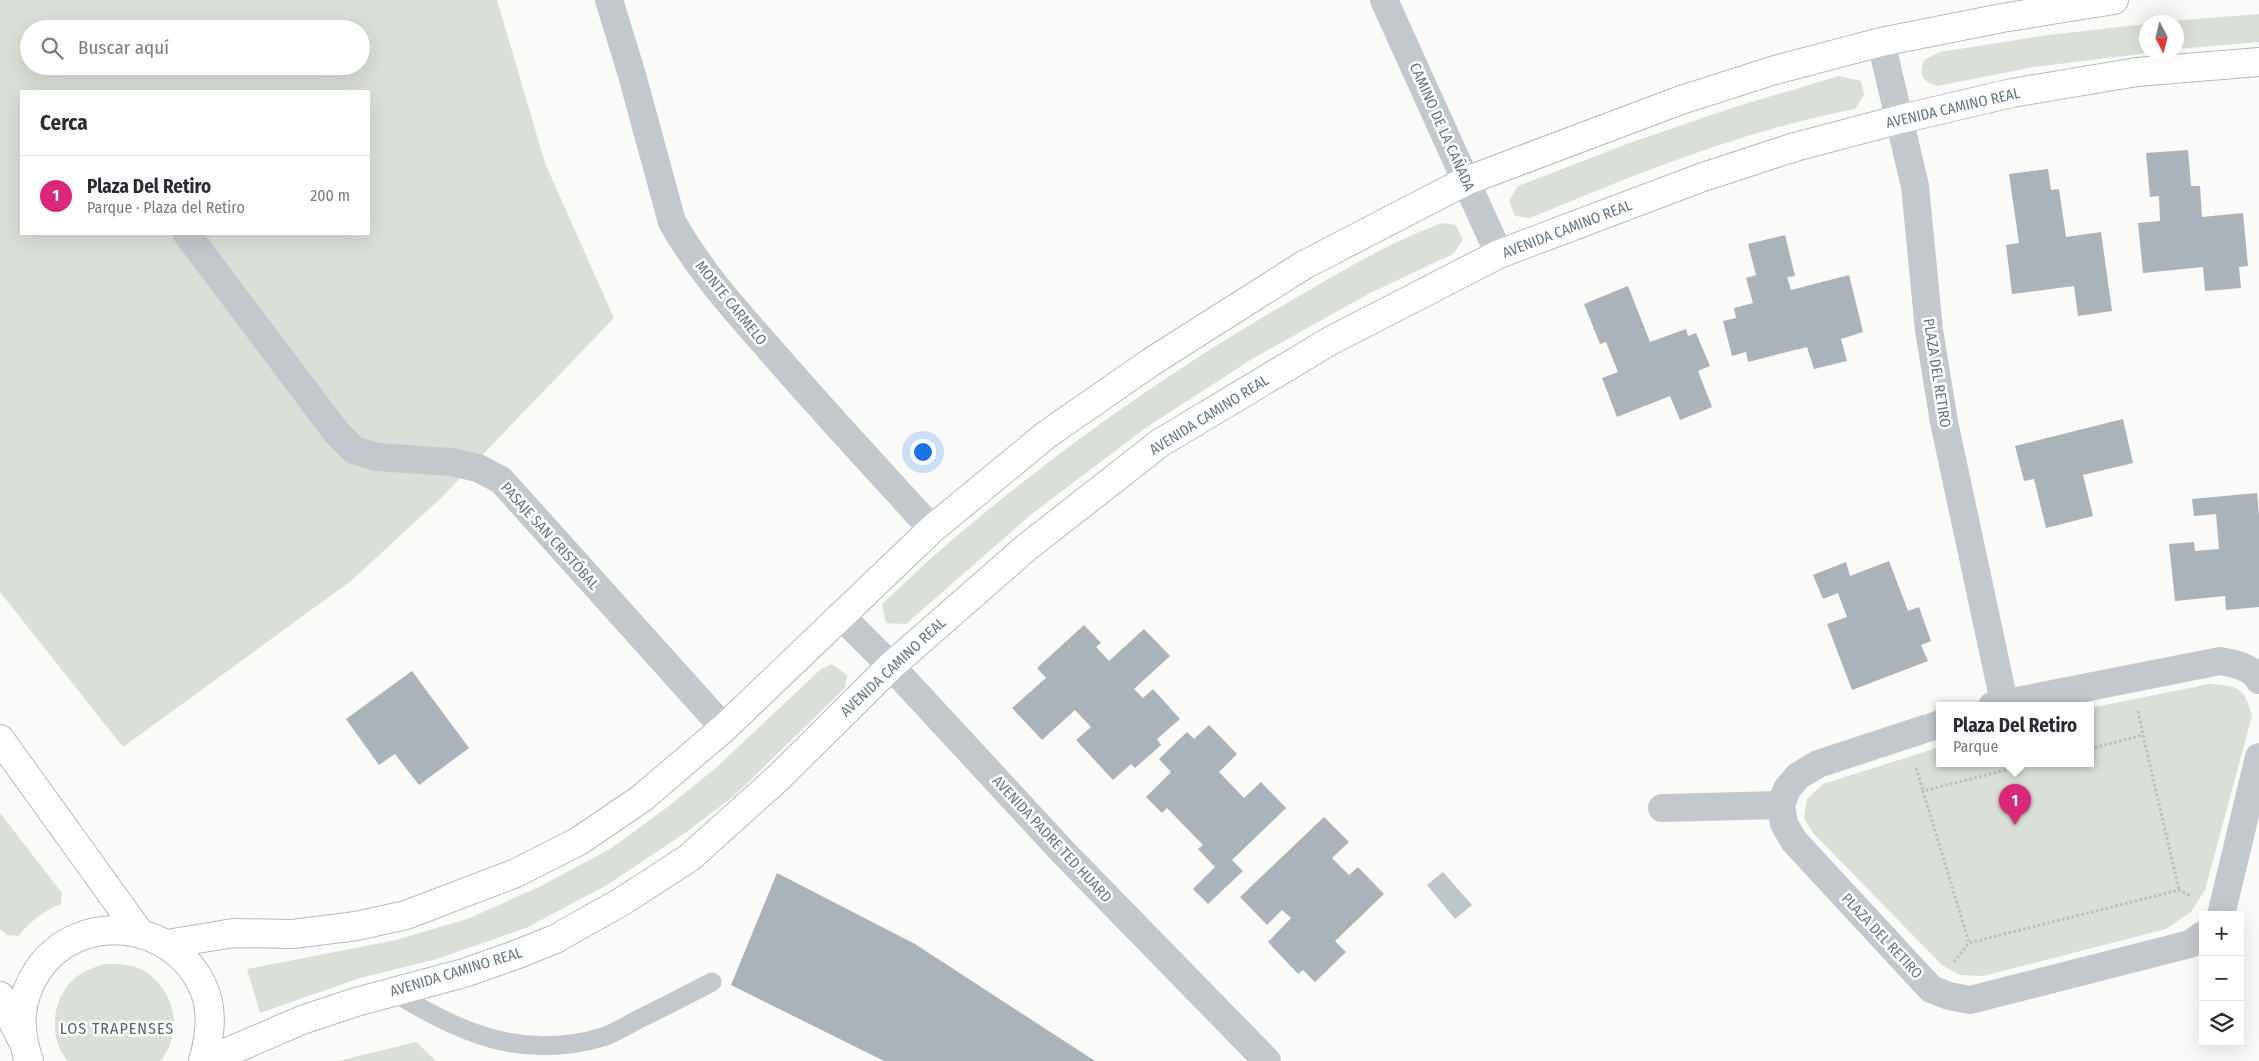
<!DOCTYPE html>
<html lang="es">
<meta charset="utf-8">
<style>
body{margin:0;font-family:"Fira Sans Condensed",sans-serif;background:#f2f2f3;color:#2b2b33}
.controls{position:absolute;right:15px;bottom:15px;display:grid;overflow:hidden;border-radius:0px;box-shadow:0 5px 20px #0002}
.controls button{width:45px;height:45px;display:grid;place-items:center;padding:0;border:0;border-bottom:1px solid #e1e1e2;background:#fff;color:#2b2b33;font:25px sans-serif}
.compass{position:absolute;left:2139px;top:15px;width:45px;height:45px;border-radius:50%;background:#fff;box-shadow:0 5px 20px #0002;rotate:173deg}
.you{position:absolute;left:922px;top:451px;width:18px;height:18px;margin:-12px;border:4px solid #fff;border-radius:50%;background:#1a73e8;box-shadow:0 0 0 8px #1a73e833}
.badge{display:grid;place-items:center;width:32px;height:32px;border-radius:50%;background:#db2777;color:#fff;font-size:16px;font-weight:700}
.pin{position:absolute;translate:-50% -41px;filter:drop-shadow(0 1px 2px #0008)}
.pin::after{content:'';position:absolute;top:26px;width:18px;height:15px;background:inherit;clip-path:polygon(0 0,100% 0,50% 100%)}
.popup{position:absolute;left:1936px;top:702px;width:158px;height:65px;box-sizing:border-box;display:grid;place-content:center;border-radius:0px;background:#fff;filter:drop-shadow(0 1px 4px #0005);font-size:16px;white-space:nowrap;color:#7c7c81}
.popup b{font-size:19px;color:#2b2b33}
.popup::after{content:'';position:absolute;left:50%;top:100%;margin-left:-10px;border:10px solid transparent;border-top-color:#fff}
.list{margin:0;padding:0;list-style:none}
h2{display:flex;justify-content:space-between;align-items:center;height:65px;margin:0;padding:0 20px;font-size:21px}
h2 small{font-size:16px;font-weight:400;color:#7c7c81}
.list li{display:grid;grid-template-columns:32px 1fr auto;gap:15px;align-items:center;box-sizing:border-box;height:80px;padding:0 20px;border-top:1px solid #e1e1e2}
.list b{display:block;font-size:19px;white-space:nowrap}
.list p{margin:0;font-size:16px;white-space:nowrap;color:#7c7c81}
.list em{font-size:16px;font-style:normal;color:#7c7c81}
.icon{flex:none;width:28px;height:28px;fill:none;stroke:currentColor;stroke-width:2;stroke-linecap:round;stroke-linejoin:round}
.map{position:relative;flex:none;width:2259px;height:1061px;overflow:hidden}
.search{position:absolute;background:#fff;box-shadow:0 5px 20px #0002;left:20px;top:20px;width:350px;height:55px;display:flex;align-items:center;gap:12px;box-sizing:border-box;padding:0 18px;border-radius:28px;color:#7c7c81;font-size:19px}
.panel{position:absolute;background:#fff;box-shadow:0 5px 20px #0002;left:20px;top:90px;width:350px;height:145px;border-radius:0px}
.map>svg:first-child{display:block}
.green{fill:#dadfd7;fill-rule:evenodd}
.water{fill:#bbc7cb}
.building{fill:#aab3b9}
.lines{fill:none;stroke-linecap:round;stroke-linejoin:round}
.secondary-casing{stroke:#b3babf;stroke-width:30}
.path{stroke:#bbbfc2;stroke-width:3;stroke-dasharray:2.5 2.5;stroke-linecap:butt}
.lane{stroke:#c3c8cc;stroke-width:19}
.street{stroke:#c3c8cc;stroke-width:28}
.secondary{stroke:#fff;stroke-width:28}
.labels{text-anchor:middle;dominant-baseline:central;stroke-width:5;stroke-linejoin:round;paint-order:stroke}
.street-label{font-size:15px;fill:#657683;stroke:#fff}
.neighbourhood-label{font-size:16px;letter-spacing:1px;fill:#57646e;stroke:#fff}
</style>
<div class="map">
<svg width="2259" height="1061" viewBox="0 0 2259 1061">
<rect width="100%" height="100%" fill="#fafaf8"/>
<!-- green -->
<path class="green" d="M0,0H497L545,163L614,318L441,498L351,581L123,747L0,592ZM29,29H361V66H29ZM21,91H369V234H21Z
M2259,14V42L2177,49L2176,22H2158Z
M2146,24L2148,53L2034,67L1937,86C1923,82 1918,75 1924,60L1940,52L2048,35Z
M1839,76L1861,81L1864,95L1855,109C1744,130 1634,175 1530,218L1515,216L1509,201L1518,186L1632,142L1735,107Z
M1442,223L1456,225L1463,240L1453,254L1370,293L1252,359L1147,427L1033,513L906,624L886,623L882,604C905,583 928,560 952,540C1058,450 1173,368 1294,299C1342,271 1390,242 1442,223Z
M832,664L847,675L845,688L735,795L685,833L607,885L526,928L437,959L360,978L260,1013L247,969L396,940L470,918L541,886L610,849L669,806L717,767L821,669Z
M2209,684C2238,686 2244,686 2252,716L2205,890L2191,912L2166,929L1983,976L1960,975L1942,965L1813,833L1804,818L1807,799L1823,784L1940,747V764H2090V708Z
M0,813L62,893L61,904C43,911 31,921 18,936L7,935L0,929Z
M105,964C118,964 131,964 143,970C176,990 183,1031 161,1061H68C49,1040 51,1002 71,982C80,972 92,968 105,964Z
M416,1042L436,1061H338Z"/>
<!-- water -->
<path class="water" d="M1443,872L1472,905L1455,919L1427,885Z"/>
<!-- building -->
<path class="building" d="M2188,150L2191,186H2200L2202,217L2243,213L2248,266L2239,267L2241,288L2205,291L2203,267L2143,273L2138,223L2160,221L2159,196L2150,197L2146,153Z
M2048,169L2051,190L2059,189L2066,237L2101,232L2112,311L2078,316L2074,286L2012,294L2006,245L2019,243L2009,174Z
M1785,235L1795,276L1787,277L1791,290L1849,275L1863,332L1841,339L1847,361L1814,369L1807,347L1748,362L1746,352L1732,356L1723,321L1736,318L1734,308L1753,303L1746,278L1756,275L1748,244Z
M1628,286L1650,342L1686,329L1688,336L1696,333L1710,366L1698,371L1712,407L1680,420L1670,396L1617,417L1602,378L1618,372L1606,342L1600,344L1584,304Z
M2123,419L2133,463L2083,475L2093,516L2046,528L2034,479L2024,481L2015,446Z
M2257,493L2259,517V607L2226,610L2225,596L2175,601L2169,544L2194,542L2195,551L2219,549L2216,514L2194,516L2192,499Z
M1889,561L1908,611L1919,607L1931,641L1921,645L1928,661L1852,690L1827,624L1847,617L1838,593L1823,599L1813,575L1846,562L1850,576Z
M1084,625L1101,643L1096,647L1109,661L1144,629L1170,656L1134,689L1143,698L1153,689L1180,719L1157,739L1161,745L1135,768L1131,764L1113,780L1076,740L1091,727L1075,710L1042,740L1012,708L1046,678L1037,668Z
M412,671L469,748L419,785L395,754L379,765L346,719Z
M1209,725L1237,754L1219,772L1244,798L1261,782L1286,808L1232,860L1243,871L1208,904L1193,889L1215,867L1198,849L1203,845L1167,808L1162,813L1146,797L1171,772L1159,759L1187,732L1194,739Z
M1324,817L1349,842L1332,858L1349,875L1358,867L1384,894L1335,941L1346,952L1315,982L1303,970L1298,974L1268,942L1291,918L1282,910L1267,925L1240,897Z
M777,873L915,944L1095,1061H884L731,985Z"/>
<g class="lines">
<defs>
<path id="secondary" d="M0,739L139,932
M167,944L233,933L293,934L356,926L406,915L516,873L579,841L642,798L724,728L932,529L1046,435L1151,362L1304,265L1466,181L1681,100L1775,70L1881,42L2002,18L2114,0
M0,996L21,1038
M29,1061C18,1028 18,1000 38,970C79,910 173,920 203,987C214,1011 210,1037 203,1061
M207,1061L302,1020L356,1002L464,973L518,954L555,939L621,902L689,858L778,778L891,666L1027,547L1160,443L1330,341L1499,254L1703,177L1795,147L1901,119L2012,93L2137,72L2259,62"/>
</defs>
<!-- secondary casing -->
<use href="#secondary" class="secondary-casing"/>
<!-- path -->
<path class="path" d="M2138,711L2143,735
M2090,749L2143,735L2179,890
M2030,764L1923,791L1969,943L2179,890L2191,896
M1916,768L1923,791
M1954,962L1969,943"/>
<!-- lane -->
<path class="lane" d="M392,991C459,1033 523,1061 603,1037C615,1033 626,1026 637,1020C662,1008 687,995 712,982"/>
<!-- street -->
<path class="street" d="M609,0L632,75L672,222C701,273 736,311 774,354C825,413 879,471 932,529
M1384,0L1499,254
M1881,42L1915,186L1929,330L1944,422L2004,702
M187,234L336,432L354,450L377,457L451,462L478,468L501,480L724,728
M840,615L891,666L1063,852L1267,1061
M1992,706L2220,661C2233,663 2252,667 2259,680
M1940,724L1818,764L1798,776L1787,789L1781,805L1784,824L1794,841L1931,989L1949,996L1970,1000L2190,944L2203,935
M1662,808L1781,805
M2221,915L2259,757"/>
<!-- secondary -->
<use href="#secondary" class="secondary"/>
</g>
<g class="labels">
<!-- street labels -->
<g class="street-label">
<text transform="translate(1953 108) rotate(-13)">AVENIDA CAMINO REAL</text>
<text transform="translate(1442 127) rotate(66)">CAMINO DE LA CAÑADA</text>
<text transform="translate(1567 229) rotate(-21)">AVENIDA CAMINO REAL</text>
<text transform="translate(731 303) rotate(51)">MONTE CARMELO</text>
<text transform="translate(1937 373) rotate(81)">PLAZA DEL RETIRO</text>
<text transform="translate(1209 415) rotate(-32)">AVENIDA CAMINO REAL</text>
<text transform="translate(550 536) rotate(48)">PASAJE SAN CRISTÓBAL</text>
<text transform="translate(893 667) rotate(-43)">AVENIDA CAMINO REAL</text>
<text transform="translate(1052 839) rotate(47)">AVENIDA PADRE TED HUARD</text>
<text transform="translate(1882 936) rotate(47)">PLAZA DEL RETIRO</text>
<text transform="translate(456 972) rotate(-17)">AVENIDA CAMINO REAL</text>
</g>
<!-- neighbourhood labels -->
<g class="neighbourhood-label">
<text x="117" y="1028">LOS TRAPENSES</text>
</g>
</g>
</svg>
<div class="controls">
<button>+</button>
<button>−</button>
<button><svg class="icon" aria-label="layers" viewBox="0 0 24 24"><path d="M12 4l9 5-9 5-9-5zM3 14l9 5 9-5"/></svg></button>
</div>
<svg class="compass" viewBox="-18 -18 36 36"><path d="M0-13l5 13h-10z" fill="#e53935"/><path d="M0 13l5-13h-10z" fill="#7c7c81"/></svg>
<div class="you"></div>
<div class="pin badge" style="left:2015px;top:825px">1</div>
<div class="popup"><b>Plaza Del Retiro</b>Parque</div>
<div class="search"><svg class="icon" aria-label="search" viewBox="0 0 24 24"><circle cx="10" cy="10" r="6"/><path d="M15 15l6 6"/></svg>Buscar aquí</div>
<section class="panel">
<h2>Cerca<small></small></h2>
<ul class="list">
<li><span class="badge">1</span><div><b>Plaza Del Retiro</b><p>Parque · Plaza del Retiro</p></div><em>200 m</em></li>
</ul>
</section>
</div>
